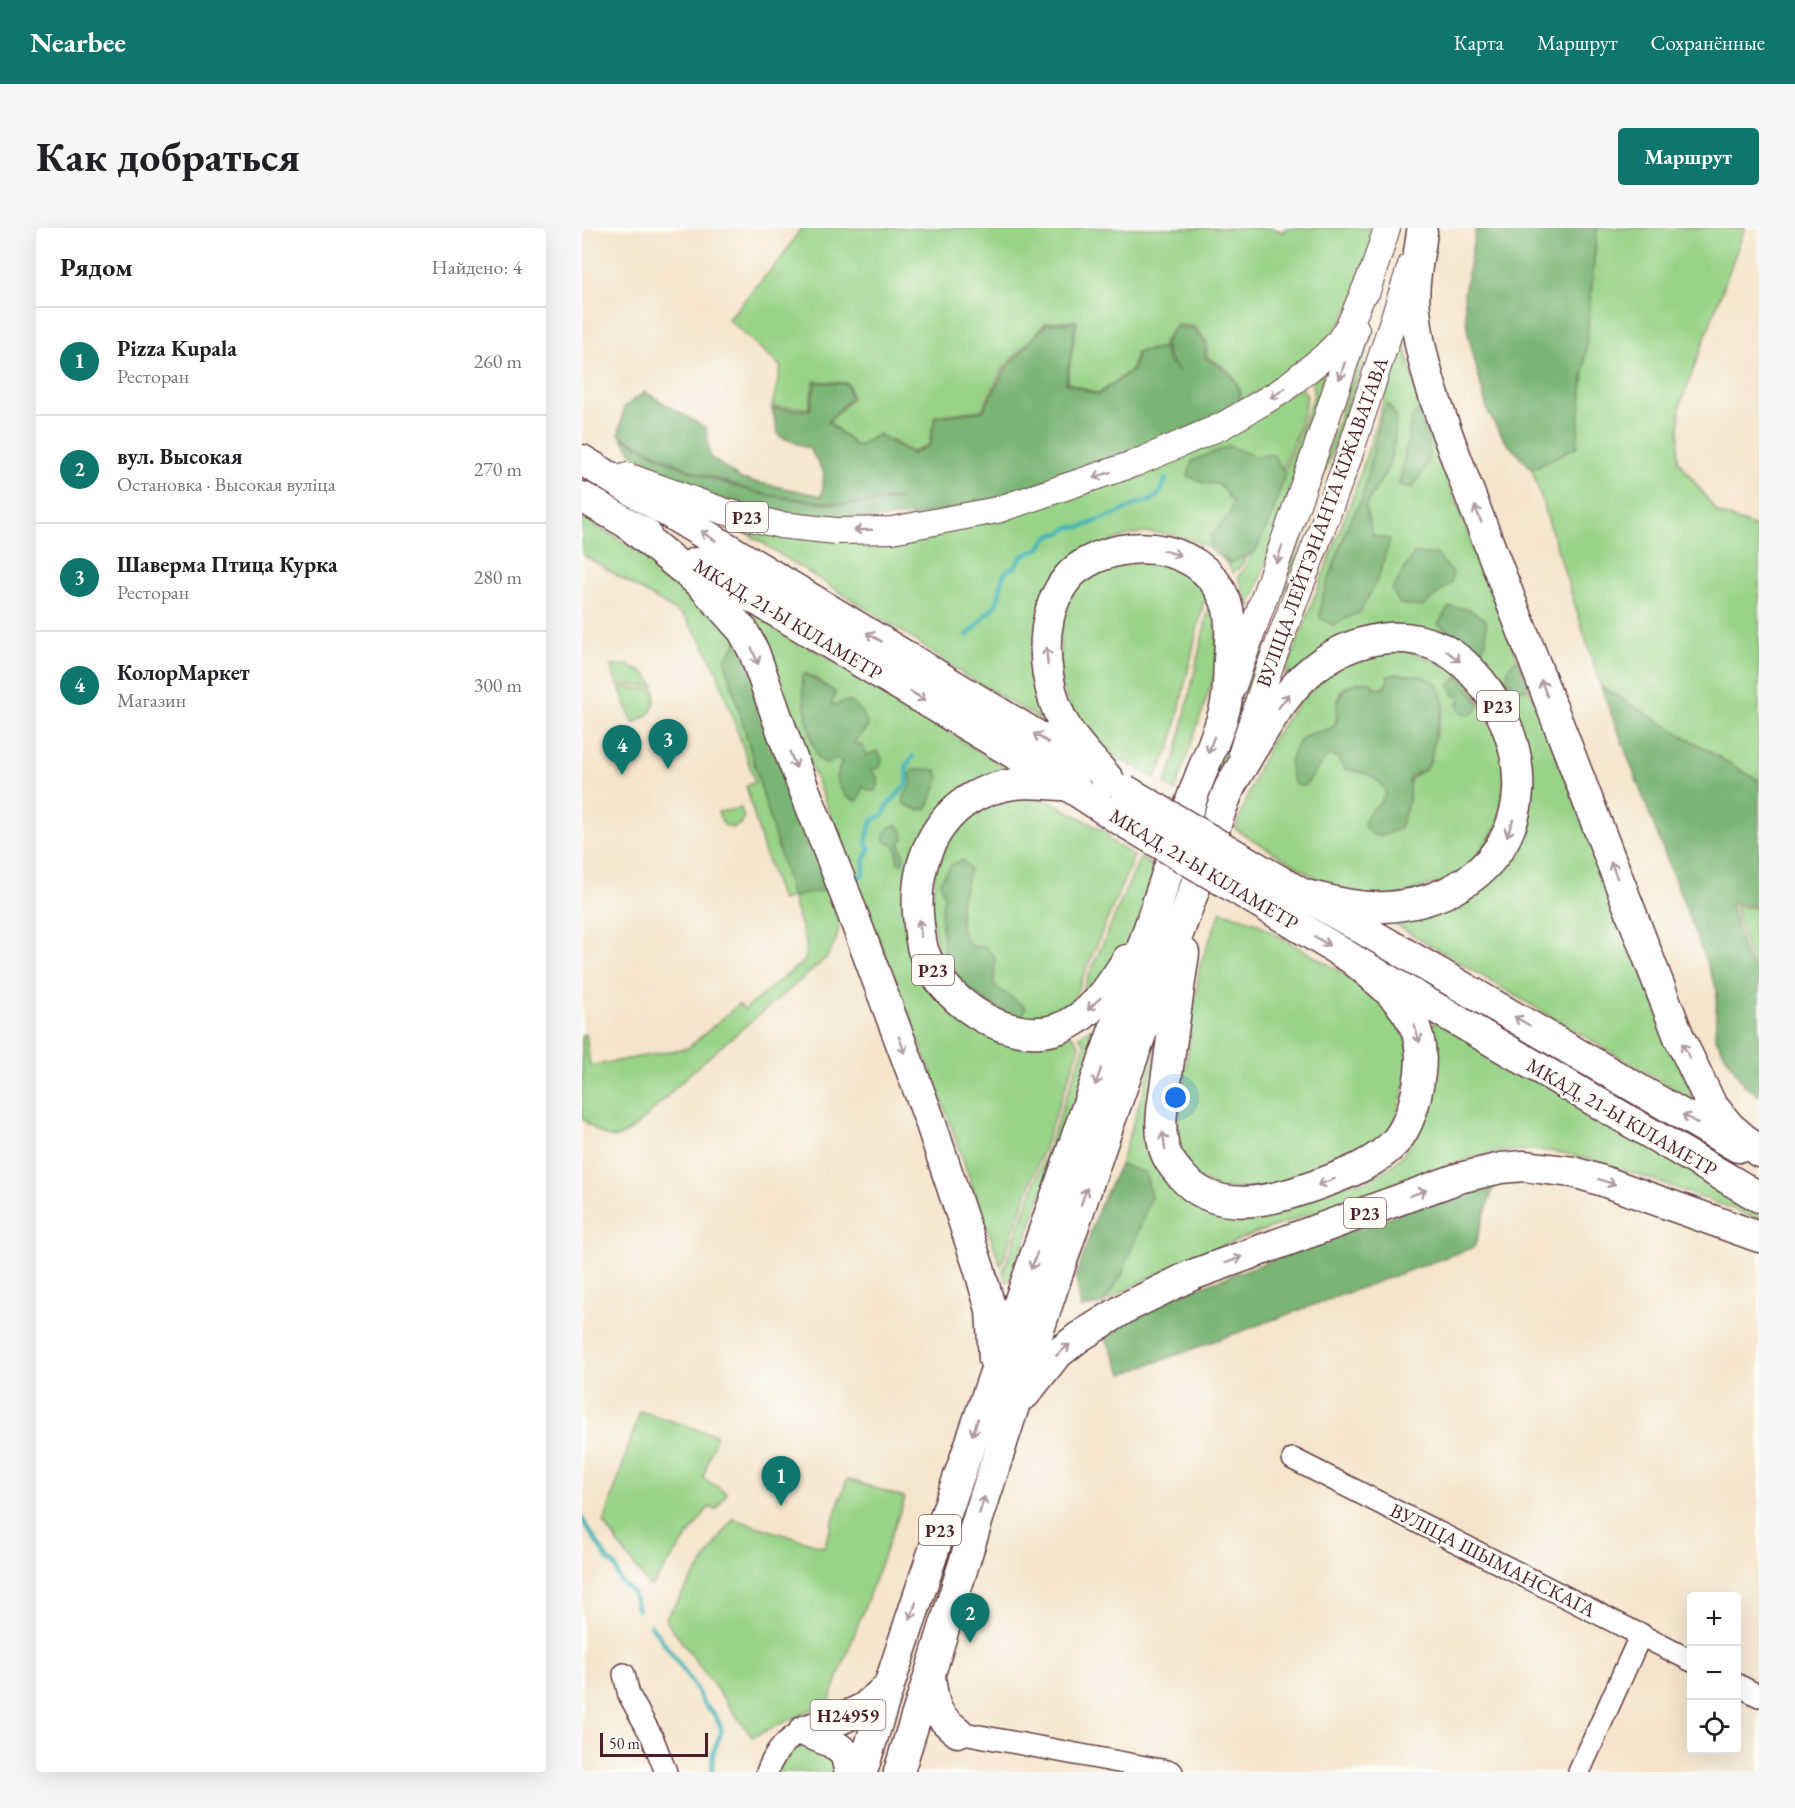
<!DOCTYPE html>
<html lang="ru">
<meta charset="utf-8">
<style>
body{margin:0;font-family:"EB Garamond",serif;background:#f6f6f6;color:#202124}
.controls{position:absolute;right:18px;bottom:18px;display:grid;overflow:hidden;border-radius:6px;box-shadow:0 6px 24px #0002}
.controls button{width:54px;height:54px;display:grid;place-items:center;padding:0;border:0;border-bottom:2px solid #e0e0e0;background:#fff;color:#202124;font:30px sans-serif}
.scale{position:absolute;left:18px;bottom:15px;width:108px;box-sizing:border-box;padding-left:6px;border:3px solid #4a1f2b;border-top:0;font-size:16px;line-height:21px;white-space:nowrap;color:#4a1f2b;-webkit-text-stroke:4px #fdfcf7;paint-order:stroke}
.you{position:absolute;left:594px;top:870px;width:21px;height:21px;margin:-15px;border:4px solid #fff;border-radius:50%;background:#1a73e8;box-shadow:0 0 0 9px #1a73e833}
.badge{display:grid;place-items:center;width:39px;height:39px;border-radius:50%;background:#0f766e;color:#fff;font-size:20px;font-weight:700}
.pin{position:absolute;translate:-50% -50px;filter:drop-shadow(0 2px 3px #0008)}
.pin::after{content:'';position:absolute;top:32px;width:21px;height:18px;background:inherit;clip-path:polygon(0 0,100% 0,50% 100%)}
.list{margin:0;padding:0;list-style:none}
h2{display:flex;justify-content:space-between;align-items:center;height:78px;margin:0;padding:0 24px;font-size:26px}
h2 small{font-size:20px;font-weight:400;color:#757577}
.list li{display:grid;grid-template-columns:39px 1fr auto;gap:18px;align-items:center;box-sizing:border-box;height:108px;padding:0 24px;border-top:2px solid #e0e0e0}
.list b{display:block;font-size:22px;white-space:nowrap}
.list p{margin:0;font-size:20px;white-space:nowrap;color:#757577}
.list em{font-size:20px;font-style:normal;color:#757577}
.icon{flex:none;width:33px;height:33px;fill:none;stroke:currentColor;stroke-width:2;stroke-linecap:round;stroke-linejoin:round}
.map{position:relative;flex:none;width:1177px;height:1544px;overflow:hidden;border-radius:6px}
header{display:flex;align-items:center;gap:36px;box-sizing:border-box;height:84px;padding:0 30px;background:#0f766e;color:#fff}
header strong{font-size:28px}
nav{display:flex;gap:33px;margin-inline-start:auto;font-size:21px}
.intro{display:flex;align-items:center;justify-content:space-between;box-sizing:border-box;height:144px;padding:0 36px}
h1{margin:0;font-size:42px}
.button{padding:15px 27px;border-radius:6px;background:#0f766e;color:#fff;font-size:21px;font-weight:700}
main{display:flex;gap:36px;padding:0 36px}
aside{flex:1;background:#fff;border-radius:6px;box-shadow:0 6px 24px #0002}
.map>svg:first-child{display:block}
.green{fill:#98d387;stroke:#717959;stroke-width:1.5;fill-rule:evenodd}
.forest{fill:#7ab574;stroke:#626a50;stroke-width:1.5}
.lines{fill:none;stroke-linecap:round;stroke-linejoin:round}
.stream{stroke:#41b2b7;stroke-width:4.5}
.minor-casing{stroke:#643d43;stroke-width:24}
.major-casing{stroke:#643d43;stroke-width:28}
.highway-casing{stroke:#643d43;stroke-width:33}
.minor{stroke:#fff;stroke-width:21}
.major{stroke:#fff;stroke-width:26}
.highway{stroke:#fff;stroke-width:30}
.highway-bridge-casing{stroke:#643d43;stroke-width:33;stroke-linecap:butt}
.highway-bridge{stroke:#fff;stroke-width:30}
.oneway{stroke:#ae9aa0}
.labels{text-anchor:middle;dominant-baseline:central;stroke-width:5;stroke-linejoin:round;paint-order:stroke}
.shield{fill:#fdfcf7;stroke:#806168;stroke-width:1.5}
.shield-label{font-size:18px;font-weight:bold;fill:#4a1f2b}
.street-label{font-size:20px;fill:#4a1f2b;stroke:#fdfcf7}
</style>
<header>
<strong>Nearbee</strong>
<nav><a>Карта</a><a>Маршрут</a><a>Сохранённые</a></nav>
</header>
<div class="intro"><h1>Как добраться</h1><a class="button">Маршрут</a></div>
<main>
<aside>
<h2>Рядом<small>Найдено: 4</small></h2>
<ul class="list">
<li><span class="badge">1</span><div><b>Pizza Kupala</b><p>Ресторан</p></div><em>260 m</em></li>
<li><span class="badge">2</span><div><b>вул. Высокая</b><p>Остановка · Высокая вуліца</p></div><em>270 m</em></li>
<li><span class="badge">3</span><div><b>Шаверма Птица Курка</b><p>Ресторан</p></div><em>280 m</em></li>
<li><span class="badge">4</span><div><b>КолорМаркет</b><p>Магазин</p></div><em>300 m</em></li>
</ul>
</aside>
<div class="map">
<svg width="1177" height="1544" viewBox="0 0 1177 1544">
<rect width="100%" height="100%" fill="#fdfcf7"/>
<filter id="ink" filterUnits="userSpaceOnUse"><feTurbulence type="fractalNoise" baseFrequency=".0167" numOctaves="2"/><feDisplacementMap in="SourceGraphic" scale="12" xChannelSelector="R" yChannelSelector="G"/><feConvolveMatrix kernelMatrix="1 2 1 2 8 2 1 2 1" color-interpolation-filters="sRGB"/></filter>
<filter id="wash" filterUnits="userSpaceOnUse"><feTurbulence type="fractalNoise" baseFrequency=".008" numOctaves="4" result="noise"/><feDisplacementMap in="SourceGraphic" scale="24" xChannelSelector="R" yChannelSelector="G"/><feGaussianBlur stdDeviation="1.35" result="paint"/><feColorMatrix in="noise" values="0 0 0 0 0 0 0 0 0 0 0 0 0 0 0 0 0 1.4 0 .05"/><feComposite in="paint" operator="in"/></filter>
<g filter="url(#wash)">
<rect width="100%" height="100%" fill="#f4e4cb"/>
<!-- green -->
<path class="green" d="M219,0H689L702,4L703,0H796C787,26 780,55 768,79C746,123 700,149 660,173C655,147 648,141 625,129V114L611,98L593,97L581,115L582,119L554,124L550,141L516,166L485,154L495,93L464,95L421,141L400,182L353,188L347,217L330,224L297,206L275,218L247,194L270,170L266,155L232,153L227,180L190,179L199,139L146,91L201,28Z
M1015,0H1163L1098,178L1096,232L1136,285L1177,300V553L1019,459L950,241L995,218Z
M787,100L792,102L628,580L622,577L702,353Z
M821,111C850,221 895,325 936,431L926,441V448L930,458L942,462L947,460L1112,873L809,694L859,680L948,549L853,403L703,447L775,257ZM799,188H814L813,210L806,240L783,278L791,308L807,311L797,348L751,397L738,389L739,373L767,294L780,271Z
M743,143L713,252L668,379L656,348L663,340L721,196L732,166L730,153Z
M720,160L725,168L718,197L660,337L651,345C635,311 574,297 540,309C523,315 499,333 483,342L464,491L461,493L387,450L324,406L163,304L164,302L259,313Z
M0,289L96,347L158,409L143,433L210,668L247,661C258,690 263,703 244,730C201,769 154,804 111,843C92,859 59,899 39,908C25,914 9,899 0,890V807L4,806L8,838L106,820L157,776L162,782L223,732L224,716L210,669L199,672L182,622L164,558L173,554L134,441L119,412L102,388L0,326Z
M551,331L596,336L630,369L621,376L589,518L573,550L525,524L508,511L494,494L478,455L479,379L501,351L515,343Z
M632,375L636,437L593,563L583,556L594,527L627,379Z
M172,385L250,432L423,539L424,545L344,604L351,758L491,808L498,818L419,1038L352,851L175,400ZM223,446C236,449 246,458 253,469L249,476L253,477L274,512L270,517L283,522L288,542L296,550V558L292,563L254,549L260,535L230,515L221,464ZM328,547L357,551L345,580L336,582L322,576V568L330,556Z
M814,417L882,445L925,527L917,598L882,646L802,672L746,657L653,601L677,539L691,510L717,474L756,437ZM806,453L862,478L843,542C825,551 827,553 827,572L790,582L799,576L804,564C793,545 784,545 763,541L756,530L747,527L737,535L725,508C732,506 742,505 748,501C762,492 748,461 768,457C777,455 791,460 801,460Z
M46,437L64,446L73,459L35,456L29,438Z
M37,459L73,462C75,479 67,490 51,495Z
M444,568L468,573L527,606L526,611L552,628L490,775L488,787L477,792L421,788L378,757L356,724L349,687L353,643L369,605L394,583L422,571Z
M159,580L162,590L159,596L150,600L142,597L136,584Z
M558,630L575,640L546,726L494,777Z
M1153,678L1177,680V741L1167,729Z
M639,683L672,694L770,750L803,776L824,801L829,837L811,899L791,921L676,962L636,961L609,946L592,920L618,736Z
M590,772L575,878L606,963L782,954C817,938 829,921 843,886C848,873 853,859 853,845C853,829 850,813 848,798L856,793L1167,976L1177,985V991C1129,973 1081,954 1032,939C1004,930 977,922 948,922C904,920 838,948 796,963C702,995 605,1025 520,1076L540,1047L564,945L538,937Z
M512,799L518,803L430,1050L425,1055L421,1044L503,817L497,808Z
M58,1183L134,1207L121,1250L145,1265L134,1282L127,1279L70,1358L66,1357L22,1295Z
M265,1251L323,1270L247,1474L170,1509L83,1391L151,1291L242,1319Z
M224,1512L264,1544H193L202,1527Z"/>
<!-- forest -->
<path class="forest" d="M894,0H1015L995,218L950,241L923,213L906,184L891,127L885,100L882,65Z
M494,94L484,155L516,167L551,142L555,125L582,120L586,133L597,143L588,133L582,115L593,99L610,100L623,114V130C642,140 666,155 654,179L556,222L399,275L341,286L285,292L233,290L190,284L121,267L51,226L39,209C61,220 82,233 105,242C165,266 255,287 319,270L260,276L183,267L105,241L37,207L42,179L63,164L124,200L128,229L159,251L240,268L242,245L228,221L197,208L190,181L228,182L233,154L265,156L268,170L246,194L275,219L296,207L330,226L348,217L353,189L401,183L423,142L464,96Z
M806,176L814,188L813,210L806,240L783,278L791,308L808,311L797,348L778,384L751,397L738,390L739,373L767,294L780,271L799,188Z
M839,180C847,217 856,228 830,260L817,257L830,189Z
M647,218L672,228L691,227L703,245L690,288L673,324L648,335L628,321L630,306L647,288L651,274L637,256L621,255L606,248L610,233Z
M832,326H854L871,346L869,355L840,379L818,376L810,362Z
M867,379L887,381L904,392V413L899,424L856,396Z
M158,409L248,661L210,669L143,432Z
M936,431L947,460C926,468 917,441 936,431Z
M223,446L253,464V469L249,476L253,477C271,467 280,482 286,498L271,516L281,517L284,528L294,523L297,525L300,532L298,539L289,542L296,550V558L293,563L286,562L281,558L276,573C262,571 259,562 254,549L260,534L254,531L246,536L236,531C227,505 221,476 220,448Z
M815,446L839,448L853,454L858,461L862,478L853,504L849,532L843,542L829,548L827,553V572L818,600C803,607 792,614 782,597C786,579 797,582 804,564C793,545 783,545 763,541L756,530L747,527C736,536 732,547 723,558L714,557C703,542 708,518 725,507C734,502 750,505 755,494C756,490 755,484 755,480C757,460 768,454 787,453L793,460H801L806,453V448Z
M877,448L897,476L895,482L889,486L880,485C875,479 875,476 879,469L871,466L868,456Z
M1019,459L1177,553V678L1149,675L1164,730L1177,745V868L1161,856L1133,809L1135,762Z
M341,541L355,542L357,551L345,580L336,582L322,576V568L330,556L328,547L330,542Z
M315,597L321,603L322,610L318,615L322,628L320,636L315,634V621L310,616L304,614L302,608L308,599Z
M380,632L388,641L378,677L379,702L388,718L403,719L413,730L412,757L444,780L439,789L423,785L384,759L363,731L359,688L362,668L358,654L369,637Z
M538,937L564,945L569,969L540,1047L520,1076L499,1080L494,1049L517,980Z
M915,949L892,1019L541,1146L522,1107L569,1077Z"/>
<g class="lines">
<!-- stream -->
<path class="stream" d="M385,407C394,401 398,393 405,386C407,383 410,382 412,379C423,367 413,343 433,339L440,328L458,320L463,312L470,307L479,305L487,299H499L534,286L557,275L570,272L578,265L584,251
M277,650L282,644V632L288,620L284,616L287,601L291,592L301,587L306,577L326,555L324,539L331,528
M0,1291L26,1332L34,1339C36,1355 39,1353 49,1363C54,1368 53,1376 56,1382
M69,1397C78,1410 119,1463 120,1474L133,1487L139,1499V1505L131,1525L130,1544"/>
</g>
</g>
<g filter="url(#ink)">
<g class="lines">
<defs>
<path id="minor" d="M711,1231L1110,1433
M42,1446L47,1467L70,1509L84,1544
M1154,1456L1177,1468
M376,1504L590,1544
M185,1544C192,1526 204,1510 222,1503
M997,1544L1059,1406"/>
<path id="major" d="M785,63L805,0
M45,248L141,283L198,297L254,303L310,302L415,282L554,235L640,198L698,164L742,129L756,115L768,96L789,47
M651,458L734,222L774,101
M660,524L687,441L766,231L829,37"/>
<path id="highway" d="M840,4C837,29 830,57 833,82C838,141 863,198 883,254L1097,809L1129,876L1147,898L1177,924
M0,232L505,538
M0,269L64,306
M46,296L120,357L161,403L172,424L207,523L258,652L347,890L397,1040L409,1082L412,1131
M113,335L485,557L534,589
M480,557C460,556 440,553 421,558C360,571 332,628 336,686C337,698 338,711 341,722C358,771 423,817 475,801C508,790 528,759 545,732
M686,646L1156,919
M675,673L770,731L1177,969
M602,725C596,765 591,805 585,846C582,870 575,899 583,923C586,932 591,938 597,945C634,991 693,972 740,955C767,945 794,935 814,913C829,895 835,868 838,845C840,827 839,809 830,793C816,767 792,750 770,731
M443,1166L474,1127L497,1109L545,1079L610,1047L877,950L919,940L942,938L991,944L1021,953L1177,1009
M348,1448C352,1477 351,1485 376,1504
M222,1503L261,1490L282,1480L305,1460
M222,1503L249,1514L263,1525L268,1544
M280,1544C307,1454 337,1366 367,1277C425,1105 487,933 546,761C568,699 588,636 609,573C619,542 635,512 643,480C647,465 646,447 647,431C648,414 650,398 646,381C629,317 546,304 496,340C481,351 471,371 467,389C459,424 466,470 485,501C496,519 513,535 527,552
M317,1544C331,1496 348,1448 362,1400C428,1185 498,971 576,760C589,724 603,688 616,651C626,621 635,589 648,559C653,549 660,539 666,528C681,503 696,477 716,455C753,416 811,396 861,421C888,435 911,466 923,494C964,591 906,673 803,679C776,681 750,673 724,667"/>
</defs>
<!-- minor casing -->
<use href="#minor" class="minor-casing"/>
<!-- major casing -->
<use href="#major" class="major-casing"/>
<!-- highway casing -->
<use href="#highway" class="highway-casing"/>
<!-- minor -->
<use href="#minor" class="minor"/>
<!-- major -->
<use href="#major" class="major"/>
<!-- highway -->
<use href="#highway" class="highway"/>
<defs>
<path id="highway-bridge" d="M543,562L686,646
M534,589L675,673"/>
</defs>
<!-- highway-bridge casing -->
<use href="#highway-bridge" class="highway-bridge-casing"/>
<!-- highway-bridge -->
<use href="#highway-bridge" class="highway-bridge"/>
</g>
<!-- one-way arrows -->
<defs><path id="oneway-shaft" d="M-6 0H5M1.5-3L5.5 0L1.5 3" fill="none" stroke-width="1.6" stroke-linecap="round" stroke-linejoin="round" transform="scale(1.5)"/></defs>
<g class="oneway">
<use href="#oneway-shaft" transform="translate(760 143) rotate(108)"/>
<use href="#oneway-shaft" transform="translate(696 165) rotate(146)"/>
<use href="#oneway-shaft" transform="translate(520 247) rotate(161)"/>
<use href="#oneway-shaft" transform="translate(896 286) rotate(-111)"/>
<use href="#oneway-shaft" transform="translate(281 302) rotate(178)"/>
<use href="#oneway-shaft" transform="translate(126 308) rotate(-149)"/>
<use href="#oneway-shaft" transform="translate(590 325) rotate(17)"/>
<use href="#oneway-shaft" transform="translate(697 327) rotate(109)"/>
<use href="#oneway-shaft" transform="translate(292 409) rotate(-149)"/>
<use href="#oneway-shaft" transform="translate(173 428) rotate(68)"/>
<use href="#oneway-shaft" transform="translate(465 428) rotate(-94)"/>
<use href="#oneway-shaft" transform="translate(871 428) rotate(37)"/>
<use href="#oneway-shaft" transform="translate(962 460) rotate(-111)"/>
<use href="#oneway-shaft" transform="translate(336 468) rotate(31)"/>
<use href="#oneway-shaft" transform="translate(702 473) rotate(-52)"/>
<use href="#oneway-shaft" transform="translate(459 510) rotate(-149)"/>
<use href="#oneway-shaft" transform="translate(629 517) rotate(110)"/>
<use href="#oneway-shaft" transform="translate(211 532) rotate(68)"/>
<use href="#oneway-shaft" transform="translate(928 600) rotate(112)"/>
<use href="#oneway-shaft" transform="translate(1032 642) rotate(-111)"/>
<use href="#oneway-shaft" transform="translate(338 700) rotate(-97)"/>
<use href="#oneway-shaft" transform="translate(740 713) rotate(32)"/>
<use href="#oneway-shaft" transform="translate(512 776) rotate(136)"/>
<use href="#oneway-shaft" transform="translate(940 793) rotate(-150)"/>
<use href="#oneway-shaft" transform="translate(835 806) rotate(73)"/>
<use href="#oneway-shaft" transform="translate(320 817) rotate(70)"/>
<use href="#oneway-shaft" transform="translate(1104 823) rotate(-116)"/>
<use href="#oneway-shaft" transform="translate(516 849) rotate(109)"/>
<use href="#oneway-shaft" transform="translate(1108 891) rotate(-150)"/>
<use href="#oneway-shaft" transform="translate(582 913) rotate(-98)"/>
<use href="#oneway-shaft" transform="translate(744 954) rotate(160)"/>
<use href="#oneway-shaft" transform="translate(1025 954) rotate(19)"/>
<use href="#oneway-shaft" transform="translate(836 965) rotate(-20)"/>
<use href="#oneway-shaft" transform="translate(502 968) rotate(-71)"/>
<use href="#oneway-shaft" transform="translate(652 1032) rotate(-20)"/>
<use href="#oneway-shaft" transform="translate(452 1033) rotate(110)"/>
<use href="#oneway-shaft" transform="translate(481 1122) rotate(-40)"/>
<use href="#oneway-shaft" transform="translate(393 1199) rotate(109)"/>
<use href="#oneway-shaft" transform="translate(400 1277) rotate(-73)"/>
<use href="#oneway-shaft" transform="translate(331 1383) rotate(109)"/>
</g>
</g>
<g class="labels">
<!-- shield labels -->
<g class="shield">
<rect x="144" y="274" width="42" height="30" rx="4.5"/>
<rect x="895" y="463" width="42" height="30" rx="4.5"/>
<rect x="330" y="727" width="42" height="30" rx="4.5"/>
<rect x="762" y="970" width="42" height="30" rx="4.5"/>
<rect x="337" y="1287" width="42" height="30" rx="4.5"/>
<rect x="228.5" y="1472" width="75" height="30" rx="4.5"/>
</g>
<g class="shield-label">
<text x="165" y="289">Р23</text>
<text x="916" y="478">Р23</text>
<text x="351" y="742">Р23</text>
<text x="783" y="985">Р23</text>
<text x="358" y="1302">Р23</text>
<text x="266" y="1487">Н24959</text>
</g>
<!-- street labels -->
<g class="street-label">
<text transform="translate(740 294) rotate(-70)">ВУЛІЦА ЛЕЙТЭНАНТА КІЖАВАТАВА</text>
<text transform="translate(206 391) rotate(31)">МКАД, 21-Ы КІЛАМЕТР</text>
<text transform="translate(622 641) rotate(31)">МКАД, 21-Ы КІЛАМЕТР</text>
<text transform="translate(1040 889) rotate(30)">МКАД, 21-Ы КІЛАМЕТР</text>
<text transform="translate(911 1332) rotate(27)">ВУЛІЦА ШЫМАНСКАГА</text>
</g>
</g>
</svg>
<div class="controls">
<button>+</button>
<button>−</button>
<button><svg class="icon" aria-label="locate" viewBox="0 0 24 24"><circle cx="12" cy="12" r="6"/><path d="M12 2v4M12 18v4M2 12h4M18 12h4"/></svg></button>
</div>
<div class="scale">50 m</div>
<div class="you"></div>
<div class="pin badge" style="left:199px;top:1278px">1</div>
<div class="pin badge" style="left:388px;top:1415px">2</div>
<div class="pin badge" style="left:86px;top:541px">3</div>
<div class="pin badge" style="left:40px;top:547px">4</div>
</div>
</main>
